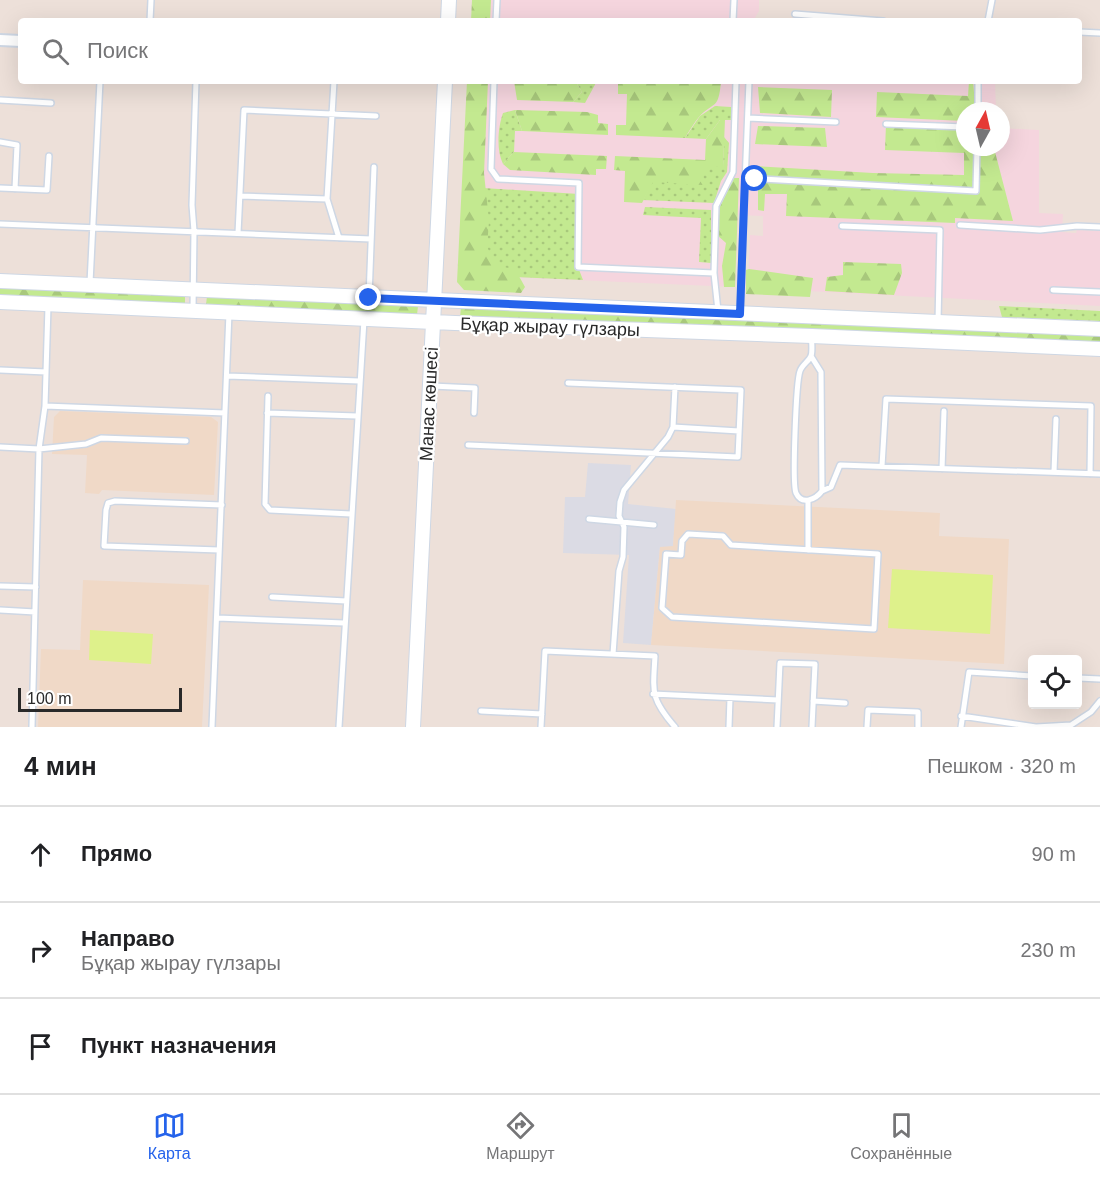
<!DOCTYPE html>
<html lang="ru">
<meta charset="utf-8">
<style>
body{margin:0;font-family:Helvetica,sans-serif;background:#f2f2f2;color:#202124}
.controls{position:absolute;right:18px;bottom:18px;display:grid;overflow:hidden;border-radius:6px;box-shadow:0 6px 24px #0002}
.controls button{width:54px;height:54px;display:grid;place-items:center;padding:0;border:0;border-bottom:2px solid #e0e0e0;background:#fff;color:#202124;font:30px sans-serif}
.compass{position:absolute;left:956px;top:102px;width:54px;height:54px;border-radius:50%;background:#fff;box-shadow:0 6px 24px #0002;rotate:8deg}
.scale{position:absolute;left:18px;bottom:15px;width:164px;box-sizing:border-box;padding-left:6px;border:3px solid #292929;border-top:0;font-size:16px;line-height:21px;white-space:nowrap;color:#292929;-webkit-text-stroke:4px #fff;paint-order:stroke}
.stop{position:absolute;width:18px;height:18px;margin:-14px;border:4px solid #2563eb;border-radius:50%;background:#fff}
.stop.end{background:#2563eb;border-color:#fff;box-shadow:0 2px 6px #0008}
.list{margin:0;padding:0;list-style:none}
h2{display:flex;justify-content:space-between;align-items:center;height:78px;margin:0;padding:0 24px;font-size:26px}
h2 small{font-size:20px;font-weight:400;color:#757577}
.list li{display:grid;grid-template-columns:39px 1fr auto;gap:18px;align-items:center;box-sizing:border-box;height:96px;padding:0 24px;border-top:2px solid #e0e0e0}
.list b{display:block;font-size:22px;white-space:nowrap}
.list p{margin:0;font-size:20px;white-space:nowrap;color:#757577}
.list em{font-size:20px;font-style:normal;color:#757577}
.icon{flex:none;width:33px;height:33px;fill:none;stroke:currentColor;stroke-width:2;stroke-linecap:round;stroke-linejoin:round}
.map{position:relative;flex:none;width:1100px;height:727px;overflow:hidden}
.search{position:absolute;background:#fff;box-shadow:0 6px 24px #0002;left:18px;right:18px;top:18px;height:66px;display:flex;align-items:center;gap:15px;box-sizing:border-box;padding:0 21px;border-radius:6px;color:#757577;font-size:22px}
.sheet{height:366px;background:#fff}
nav{display:flex;justify-content:space-around;align-items:center;box-sizing:border-box;height:84px;border-top:2px solid #e0e0e0;background:#fff;font-size:16px;color:#757577}
nav a{display:grid;justify-items:center;gap:3px}
nav .on{color:#2563eb}
.map>svg:first-child{display:block}
.industrial{fill:#dbdbe4}
.education{fill:#f0d9c7}
.medical{fill:#f5d5de}
.grass{fill:url(#grass-dots)}
.forest{fill:url(#forest-firs)}
.pitch{fill:#def18b}
.lines{fill:none;stroke-linecap:round;stroke-linejoin:round}
.lane-casing{stroke:#ced7e4;stroke-width:8}
.street-casing{stroke:#ced7e4;stroke-width:14}
.secondary-casing{stroke:#ced7e4;stroke-width:16}
.lane{stroke:#fff;stroke-width:5}
.street{stroke:#fff;stroke-width:10}
.secondary{stroke:#fff;stroke-width:14}
.route{stroke:#2563eb;stroke-width:8}
.labels{text-anchor:middle;dominant-baseline:central;stroke-width:4.5;stroke-linejoin:round;paint-order:stroke}
.street-label{font-size:18px;fill:#292929;stroke:#fff}
</style>
<div class="map">
<svg width="1100" height="727" viewBox="0 0 1100 727">
<defs>
<pattern id="grass-dots" width="8" height="8" patternUnits="userSpaceOnUse" patternTransform="scale(1.5)"><rect width="8" height="8" fill="#c3e990"/><path d="M2 2h.1M6 6h.1" fill="none" stroke="#a8c87c" stroke-width="1.8" stroke-linecap="round"/></pattern>
<pattern id="forest-firs" width="22" height="20" patternUnits="userSpaceOnUse" patternTransform="scale(1.5)"><rect width="22" height="20" fill="#c3e990"/><path d="M5 1l3.5 6h-7zM16 11l3.5 6h-7z" fill="#a8c87c"/></pattern>
</defs>
<rect width="100%" height="100%" fill="#ede0d9"/>
<!-- industrial -->
<path class="industrial" d="M588,463L631,465L628,504L676,509L673,547H660L651,645L623,643L629,555L563,553L565,497H585Z"/>
<!-- education -->
<path class="education" d="M60,411L211,417L218,422L214,495L102,490L99,494L85,493L87,455L52,454L54,417Z
M676,500L940,513L939,536L1009,539L1004,664L651,645L660,547L673,546Z
M83,580L209,585L202,727H38L41,649L80,650Z"/>
<!-- medical -->
<path class="medical" d="M477,0H759V11L753,21H476Z
M473,81H995L996,111H965V147H1001V128L1039,130V213L1063,214L1062,232L1076,233L1077,230L1100,231V306L748,288L750,235L763,236V216L738,215L735,287L464,275Z"/>
<!-- grass -->
<path class="grass" d="M575,81H597L585,103L573,102L582,92Z
M715,106L731,107V120H720L706,139L685,138L700,116Z
M515,110L522,131H515L514,152L503,164C496,150 498,127 503,113Z
M724,137L729,143L727,172L721,181L714,203L643,200L652,182L704,167H723Z
M468,187L579,194L578,267L583,280L464,275Z
M645,207L711,210V263L699,262L701,218L643,215Z
M999,306L1100,311V321L1002,317Z"/>
<!-- forest -->
<path class="forest" d="M472,0H491L490,21H471Z
M467,81H488L484,173L489,221L487,247L497,266L515,269L525,287L521,293L464,290L457,282Z
M514,81H575L582,92L573,102L517,100Z
M618,81L708,83V81L721,82C718,111 715,100 699,117C694,123 689,131 685,138L616,135V125H626L627,94H618Z
M969,81H973L975,104L971,111H965V121L876,117L877,92L968,96Z
M758,87L832,90L831,117L760,113Z
M515,110L587,112L598,115V123L608,124V135L522,131Z
M720,120H725L723,167H704L703,185L653,182L642,203L624,202L625,171L614,170L615,156L705,160L706,139Z
M886,124L965,127V147L994,148L1013,221L955,218V223L786,216L787,194H765L764,211L758,210V179H755L754,166L873,173L964,175V153L885,150Z
M758,126L825,128L827,147L755,144Z
M514,152L607,156L606,169H596V175L510,170L503,164Z
M734,178H739L735,287H724L722,266L726,243L717,235L720,206Z
M843,262L901,264L902,273L894,295L825,291L827,277L843,275Z
M749,269L813,278L810,297L746,294V270Z
M0,287L185,295V304L0,296Z
M207,296L418,306L417,315L206,305Z
M461,307L1100,334V344L460,318Z"/>
<!-- pitch -->
<path class="pitch" d="M892,569L993,575L990,634L888,628Z
M90,630L153,634L151,664L89,660Z"/>
<g class="lines">
<defs>
<path id="lane" d="M795,14L883,21
M150,21L151,0
M496,21L497,0
M733,21L734,0
M988,21L992,0
M1079,32L1100,33
M494,81L491,169L498,179L579,183L578,267L714,273
M0,100L51,103
M978,111V81
M748,118L836,122
M886,124L965,127
M0,142L17,145L15,189
M745,178L976,191L977,147
M0,188L47,190L49,156
M240,196L327,199L339,238
M327,199L334,81
M0,224L371,239
M960,225L1040,230L1077,226L1100,227
M842,226L940,230L938,322
M238,233L244,110L376,116
M90,283L100,81
M1053,290L1100,292
M369,297L374,167
M193,310L194,231L192,205L196,81
M718,311L714,273L716,206L733,172L736,81
M740,312L749,81
M811,356L821,372L822,491C816,499 802,506 796,493C792,484 796,382 800,371C802,365 809,361 811,356C813,351 811,342 812,337
M0,370L46,372
M227,376L359,381
M432,386L475,388L474,413
M268,396L265,504L270,510L351,514
M45,406L225,413
M267,413L357,416
M673,427L739,431
M468,445L738,457L741,390L568,383
M0,447L39,449L86,444L101,438L186,441
M882,466L886,399L1091,406L1090,474
M942,469L944,411
M1054,472L1056,419
M822,491L831,487L840,465L1100,474
M589,519L654,525
M688,534L723,536L731,545L878,554L874,629L672,617L662,608L666,554L681,555L682,541Z
M219,550L104,546L106,510L108,503L115,501L222,505
M808,550V501
M0,586L36,587
M272,597L346,601
M0,610L35,612
M217,618L344,623
M613,654L619,571L623,557L624,527L619,516L620,502L624,490L668,437L673,427L675,387
M1078,678L1100,679
M653,694L778,700
M813,701L845,703
M481,711L542,714
M961,716L1036,727L1071,725L1091,712L1100,701
M32,727L39,449L45,406L48,306
M212,727L229,313
M339,727L364,320
M541,727L545,651L655,656C653,692 650,698 675,727
M729,727L730,698
M777,727L780,663L815,664L812,727
M867,727L868,710L918,712V727
M961,727L969,672L1032,676"/>
<path id="street" d="M0,40L21,41"/>
<path id="secondary" d="M448,21L449,0
M0,281L1100,329
M0,302L455,323L812,336L1100,349
M413,727L445,81"/>
</defs>
<!-- lane casing -->
<use href="#lane" class="lane-casing"/>
<!-- street casing -->
<use href="#street" class="street-casing"/>
<!-- secondary casing -->
<use href="#secondary" class="secondary-casing"/>
<!-- lane -->
<use href="#lane" class="lane"/>
<!-- street -->
<use href="#street" class="street"/>
<!-- secondary -->
<use href="#secondary" class="secondary"/>
</g>
<g class="lines">
<!-- route -->
<path class="route" d="M369,298L740,314L745,178L755,179"/>
</g>
<g class="labels">
<!-- street labels -->
<g class="street-label">
<text transform="translate(550 327) rotate(2)">Бұқар жырау гүлзары</text>
<text transform="translate(429 404) rotate(-87)">Манас көшесі</text>
</g>
</g>
</svg>
<div class="controls">
<button><svg class="icon" aria-label="locate" viewBox="0 0 24 24"><circle cx="12" cy="12" r="6"/><path d="M12 2v4M12 18v4M2 12h4M18 12h4"/></svg></button>
</div>
<svg class="compass" viewBox="-18 -18 36 36"><path d="M0-13l5 13h-10z" fill="#e53935"/><path d="M0 13l5-13h-10z" fill="#757577"/></svg>
<div class="scale">100 m</div>
<div class="stop" style="left:755px;top:179px"></div>
<div class="stop end" style="left:369px;top:298px"></div>
<div class="search"><svg class="icon" aria-label="search" viewBox="0 0 24 24"><circle cx="10" cy="10" r="6"/><path d="M15 15l6 6"/></svg>Поиск</div>
</div>
<section class="sheet">
<h2>4 мин<small>Пешком · 320 m</small></h2>
<ul class="list">
<li><svg class="icon" aria-label="ahead" viewBox="0 0 24 24"><path d="M12 20V5M6 11l6-6 6 6"/></svg><div><b>Прямо</b></div><em>90 m</em></li>
<li><svg class="icon" aria-label="right" viewBox="0 0 24 24"><path d="M7 20v-9h11M14 6l5 5-5 5"/></svg><div><b>Направо</b><p>Бұқар жырау гүлзары</p></div><em>230 m</em></li>
<li><svg class="icon" aria-label="arrive" viewBox="0 0 24 24"><path d="M6 21V4h12l-3 4 3 4H6"/></svg><div><b>Пункт назначения</b></div></li>
</ul>
</section>
<nav>
<a class="on"><svg class="icon" aria-label="map" viewBox="0 0 24 24"><path d="M3 6l6-2 6 2 6-2v14l-6 2-6-2-6 2zM9 4v14M15 6v14"/></svg>Карта</a>
<a><svg class="icon" aria-label="directions" viewBox="0 0 24 24"><path d="M12 3l9 9-9 9-9-9zM9 14v-3h6M13 9l2 2-2 2"/></svg>Маршрут</a>
<a><svg class="icon" aria-label="saved" viewBox="0 0 24 24"><path d="M7 4h10v16l-5-4-5 4z"/></svg>Сохранённые</a>
</nav>
